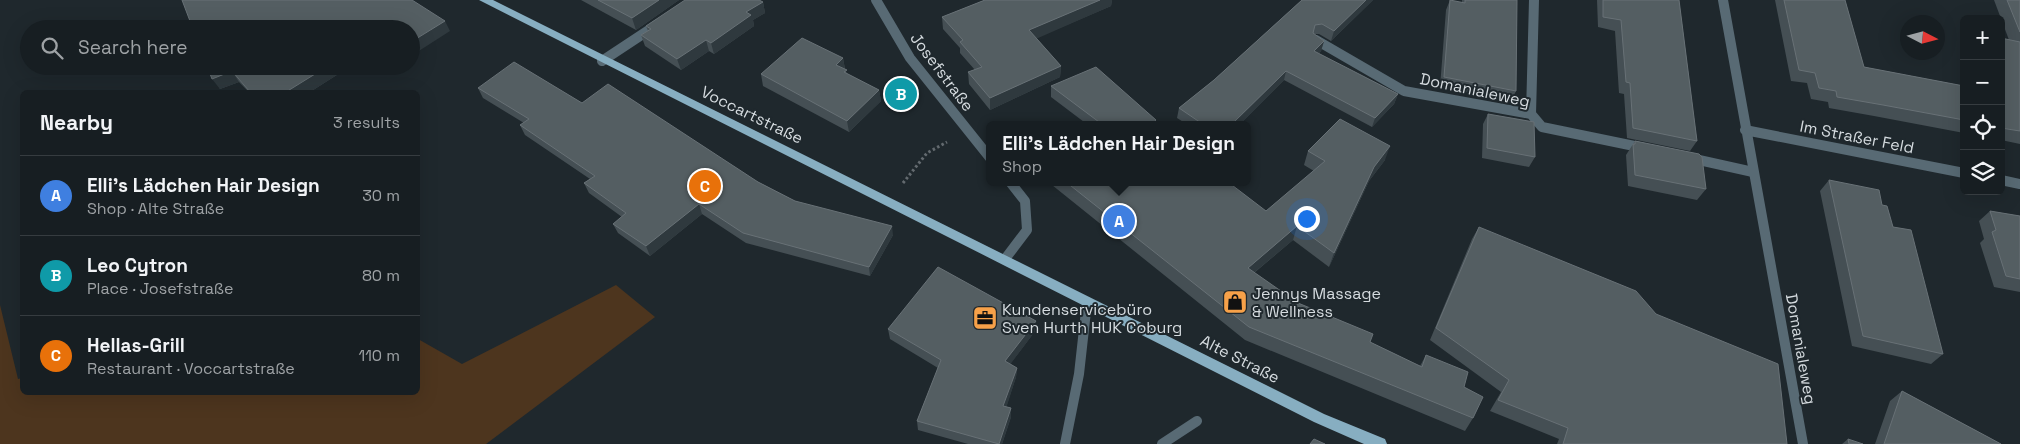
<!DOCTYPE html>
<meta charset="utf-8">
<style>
body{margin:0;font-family:"Space Grotesk",sans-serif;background:#242b2f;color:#f1f3f6}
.controls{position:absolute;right:15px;top:15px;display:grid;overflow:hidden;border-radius:8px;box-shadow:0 5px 20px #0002}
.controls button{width:45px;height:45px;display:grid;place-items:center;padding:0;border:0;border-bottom:1px solid #363c40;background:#171e22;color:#f1f3f6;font:25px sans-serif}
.compass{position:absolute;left:1900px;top:15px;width:45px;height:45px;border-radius:50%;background:#171e22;box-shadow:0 5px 20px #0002;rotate:96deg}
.you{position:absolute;left:1306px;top:218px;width:18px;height:18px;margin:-12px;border:4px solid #fff;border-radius:50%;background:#1a73e8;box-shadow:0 0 0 8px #1a73e833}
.badge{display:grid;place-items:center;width:32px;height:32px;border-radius:50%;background:#ea580c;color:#fff;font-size:16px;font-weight:700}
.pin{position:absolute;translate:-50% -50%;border:2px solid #fff;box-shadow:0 1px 5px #0006}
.popup{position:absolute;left:986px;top:121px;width:265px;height:65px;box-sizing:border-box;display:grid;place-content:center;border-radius:8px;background:#171e22;filter:drop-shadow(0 1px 4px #0005);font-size:16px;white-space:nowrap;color:#9ea2a5}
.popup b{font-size:19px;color:#f1f3f6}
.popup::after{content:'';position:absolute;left:50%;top:100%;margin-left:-10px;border:10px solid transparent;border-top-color:#171e22}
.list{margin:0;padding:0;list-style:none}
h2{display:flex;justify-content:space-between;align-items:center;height:65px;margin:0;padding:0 20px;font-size:21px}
h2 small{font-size:16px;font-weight:400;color:#9ea2a5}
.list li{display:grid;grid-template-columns:32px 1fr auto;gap:15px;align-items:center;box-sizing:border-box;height:80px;padding:0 20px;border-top:1px solid #363c40}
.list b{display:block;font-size:19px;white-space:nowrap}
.list p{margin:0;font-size:16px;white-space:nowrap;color:#9ea2a5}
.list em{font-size:16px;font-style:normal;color:#9ea2a5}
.icon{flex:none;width:28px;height:28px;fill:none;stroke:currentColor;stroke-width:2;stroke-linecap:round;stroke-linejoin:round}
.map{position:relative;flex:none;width:2020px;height:444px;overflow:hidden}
.search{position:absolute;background:#171e22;box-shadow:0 5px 20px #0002;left:20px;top:20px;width:400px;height:55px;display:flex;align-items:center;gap:12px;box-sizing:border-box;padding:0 18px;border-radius:28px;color:#9ea2a5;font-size:19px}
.panel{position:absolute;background:#171e22;box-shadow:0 5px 20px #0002;left:20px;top:90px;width:400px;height:305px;border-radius:8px}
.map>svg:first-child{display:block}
.green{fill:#4d351e}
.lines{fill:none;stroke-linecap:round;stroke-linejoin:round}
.path{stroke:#636a6f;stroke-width:3;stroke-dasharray:2.5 2.5;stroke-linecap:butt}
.service{stroke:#586a74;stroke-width:10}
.minor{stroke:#586a74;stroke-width:10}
.primary{fill:#87aec1;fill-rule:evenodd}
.wall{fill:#454f54}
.shaded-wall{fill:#2f393e}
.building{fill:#545e62;stroke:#687176}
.labels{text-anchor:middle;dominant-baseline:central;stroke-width:4;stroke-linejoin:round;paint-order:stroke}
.street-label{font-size:16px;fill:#d5dbdf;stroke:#1f282d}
.poi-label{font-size:16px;fill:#d5dbdf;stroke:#1f282d;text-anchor:start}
</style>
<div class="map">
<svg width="2020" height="444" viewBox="0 0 2020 444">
<rect width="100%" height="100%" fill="#1f282d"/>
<!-- green -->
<path class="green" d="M616,285L655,317L486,444H0V305L18,379L22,378V392H418V339L462,364Z"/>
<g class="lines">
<!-- path -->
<path class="path" d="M903,183L927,153L947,142"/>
<!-- service -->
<path class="service" d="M1316,40L1404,91L1531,114L1542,127L1644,148
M602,61L658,24
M1531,114L1534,0
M1690,158L1753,172
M1162,444L1197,421"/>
<!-- minor -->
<path class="minor" d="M876,0L910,58L990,158
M1723,0L1803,444
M1745,130L1964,173
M2001,180L2020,184
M1005,259L1027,230L1025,201L1010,182
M1065,444L1079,374L1087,302"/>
<!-- primary -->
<path class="primary" d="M479,0H493L1324,414L1385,439L1387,444H1364L1314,422Z"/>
</g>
<!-- wall -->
<path class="wall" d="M581,0H679L636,30Z
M985,0H1112L1111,6L1036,38L1061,66L1060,77L990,110L969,84L968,72L975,70L960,53V48L943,29L942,17Z
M1302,0H1373L1331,41L1319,34H1314L1324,41L1321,51L1318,54L1398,94L1394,104L1372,127L1284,80L1239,125H1188L1177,118L1179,108L1214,80Z
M1450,0L1462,3V0H1517L1516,91L1511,101L1440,87L1446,10Z
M1597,0H1679L1697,141L1690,151L1627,138L1624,94L1619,93L1615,31L1598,27Z
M1775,0H1845L1864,67L1964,86V133L1874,116L1829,108L1828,102L1811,99L1807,83L1791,81Z
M1994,0H2020V144L2001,140V38L2009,40Z
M763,2L765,13L753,20L754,26L714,54L709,51L681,70L645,46L641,35L648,31L646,26Z
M1964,41V52L1961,44Z
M843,58L845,69L847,74L879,90L881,101L849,132L763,86L761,74Z
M207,66H351L310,92H249L239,82L220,89Z
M1051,86L1156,125H1088L1051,97Z
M478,88L582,103L758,182L795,201L893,235L870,276L746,243L702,214L650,256L618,233L613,224L622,217L589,193L584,183L590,179L525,135L520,125L524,123L483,98Z
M1488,114L1535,157L1529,167L1482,158L1483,124Z
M1635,141L1706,189L1697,200L1628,186L1626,155Z
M1308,151L1385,160L1369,181L1329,267L1293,240L1254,273L1298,303L1370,342L1420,366L1426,355L1464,387L1473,418L1465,431L1245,340L1052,185V182H1178L1181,184L1266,211L1314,171L1304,165Z
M1829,180L1882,205L1893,227L1943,354L1931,364L1852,346L1820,191Z
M1990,211L2020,216V292L1994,287L1980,243L1984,239L1979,221Z
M1479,227L1656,314L1787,444H1557L1559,439L1490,411L1501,392L1430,340L1472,239Z
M888,329L1036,330L1010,364L1017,368L1016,377L1006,407L1011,408V417L1002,444H968L918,430L917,421L938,368L890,339Z
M1902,391L2001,444H1875L1890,401Z
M1848,439L1849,444H1842Z"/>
<!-- shaded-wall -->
<path class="shaded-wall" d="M659,0H679L636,30L632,18Z
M1100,0H1112L1111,6L1029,42V30Z
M1366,0H1373L1331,41L1334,31Z
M763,2L765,13L753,20L754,26L714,54L711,43L746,12Z
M445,21L450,31L411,56V42Z
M706,40L709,51L681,70L677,59Z
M1324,41L1321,51L1311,61L1314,51Z
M843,58L845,70L836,65Z
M328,66H351L310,92H286Z
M1061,66L1060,77L990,110V98Z
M232,71L239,82L220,89L212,79Z
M1286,71L1284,80L1239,125H1231Z
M879,90L881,101L849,132L847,121Z
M1398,94L1394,104L1372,127L1375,118Z
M1156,120V125H1151Z
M1390,146L1385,160L1369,181L1329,267L1334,253L1374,167Z
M699,204L702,214L650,256L646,246Z
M892,226L893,235L870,276L869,267Z
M1297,226L1293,240L1244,281L1248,268Z
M1036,321V330L1006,370L1005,361Z
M1017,368L1016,377L1004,415L1003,406Z
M1011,408V417L1002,444H999Z"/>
<!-- building -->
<path class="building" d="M182,0H412L445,21L411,42V29H193Z
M598,0H659L632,18Z
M685,0H759L763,2L746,12L751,15L711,43L706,40L677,59L641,35L651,29L646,26Z
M985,0H1100L1029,30L1061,66L990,98L968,72L982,67L960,42L963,40L942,17Z
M1302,0H1366L1334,31L1322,24L1315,25L1313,33L1324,41L1314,51L1398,94L1375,118L1286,71L1231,125H1204L1179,108L1214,80Z
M1450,0L1465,3V0H1517L1516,91L1444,77Z
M1603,0H1679L1697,141L1633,128L1630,83L1626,82L1621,20L1603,17Z
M1784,0H1845L1864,67L1964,86V120L1883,105L1837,97L1836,91L1819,88L1815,73L1799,70Z
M2007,0H2020V32Z
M802,38L843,58L836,65L847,70L844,72L879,90L847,121L761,74Z
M2001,38L2020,42V131L2001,128Z
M514,62L582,103L608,84L758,182L795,201L892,226L869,267L743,233L699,204L646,246L613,224L626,213L584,183L595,176L520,125L529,119L478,88Z
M207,66H328L286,92H250L232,71L212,79Z
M1096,67L1156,120L1151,125H1103L1051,86Z
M1488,114L1534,122L1535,157L1487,148Z
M1340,119L1390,146L1374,167L1334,253L1297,226L1248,268L1298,303L1373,334L1370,342L1422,367L1426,355L1468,372L1464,387L1483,397L1473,418L1249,327L1066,182H1178L1181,184L1183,182H1228L1266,211L1325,161L1308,151Z
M1635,141L1699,154L1702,157L1706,189L1635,175L1633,144H1635Z
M1829,180L1879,190L1882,205L1887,206L1893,227L1911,230L1943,354L1863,336Z
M1990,211L2020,216V279L2006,276L1992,232L1996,230Z
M1479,227L1636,291L1656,314L1778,364L1787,444H1563L1568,428L1498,400L1509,380L1436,328Z
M938,267L1036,321L1005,361L1017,368L1003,406L1011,408L999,444L917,421L941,360L888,329Z
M1902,391L2001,444H1884Z
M1314,439L1325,444H1310Z
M1848,439L1863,444H1849Z"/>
<!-- icons -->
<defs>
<symbol id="shop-square" viewBox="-11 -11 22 22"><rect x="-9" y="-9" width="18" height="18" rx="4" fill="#f7a149" stroke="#1f282d"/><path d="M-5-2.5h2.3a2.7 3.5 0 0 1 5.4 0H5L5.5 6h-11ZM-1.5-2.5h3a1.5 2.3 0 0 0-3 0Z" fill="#111"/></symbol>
<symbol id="office-square" viewBox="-11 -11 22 22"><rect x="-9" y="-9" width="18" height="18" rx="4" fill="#f7a149" stroke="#1f282d"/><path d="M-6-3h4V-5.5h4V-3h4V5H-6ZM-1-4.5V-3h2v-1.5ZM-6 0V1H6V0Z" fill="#111"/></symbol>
</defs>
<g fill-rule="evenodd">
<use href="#shop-square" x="1221" y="288" width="28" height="28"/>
<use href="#office-square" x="971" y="304" width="28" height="28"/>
</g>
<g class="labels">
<!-- street labels -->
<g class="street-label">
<text transform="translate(942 72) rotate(53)">Josefstraße</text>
<text transform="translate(1475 90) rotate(12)">Domanialeweg</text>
<text transform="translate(752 115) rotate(26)">Voccartstraße</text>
<text transform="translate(1857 137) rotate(11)">Im Straßer Feld</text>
<text transform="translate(1801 349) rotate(80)">Domanialeweg</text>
<text transform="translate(1240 359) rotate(27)">Alte Straße</text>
</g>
<!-- poi labels -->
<g class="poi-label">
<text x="1252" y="293">Jennys Massage<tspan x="1252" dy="18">&amp; Wellness</tspan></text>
<text x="1002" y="309">Kundenservicebüro<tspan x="1002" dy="18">Sven Hurth HUK Coburg</tspan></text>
</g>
</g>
</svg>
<div class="controls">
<button>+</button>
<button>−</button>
<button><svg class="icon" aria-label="locate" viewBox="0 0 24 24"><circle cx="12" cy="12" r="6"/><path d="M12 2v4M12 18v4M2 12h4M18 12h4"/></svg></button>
<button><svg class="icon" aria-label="layers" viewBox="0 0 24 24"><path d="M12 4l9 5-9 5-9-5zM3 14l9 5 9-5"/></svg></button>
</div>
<svg class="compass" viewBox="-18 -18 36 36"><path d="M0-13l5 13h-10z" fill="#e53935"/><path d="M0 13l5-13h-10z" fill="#9ea2a5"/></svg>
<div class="you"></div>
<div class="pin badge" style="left:1119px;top:221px;background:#3f7fe0">A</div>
<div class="popup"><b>Elli's Lädchen Hair Design</b>Shop</div>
<div class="pin badge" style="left:901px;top:94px;background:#0f9aa8">B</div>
<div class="pin badge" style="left:705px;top:186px;background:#e8710a">C</div>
<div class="search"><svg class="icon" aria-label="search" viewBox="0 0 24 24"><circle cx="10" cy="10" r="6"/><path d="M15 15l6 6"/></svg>Search here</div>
<section class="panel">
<h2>Nearby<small>3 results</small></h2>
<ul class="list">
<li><span class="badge" style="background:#3f7fe0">A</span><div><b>Elli's Lädchen Hair Design</b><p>Shop · Alte Straße</p></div><em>30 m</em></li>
<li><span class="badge" style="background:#0f9aa8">B</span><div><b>Leo Cytron</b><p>Place · Josefstraße</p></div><em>80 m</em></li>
<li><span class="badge" style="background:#e8710a">C</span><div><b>Hellas-Grill</b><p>Restaurant · Voccartstraße</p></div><em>110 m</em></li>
</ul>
</section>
</div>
